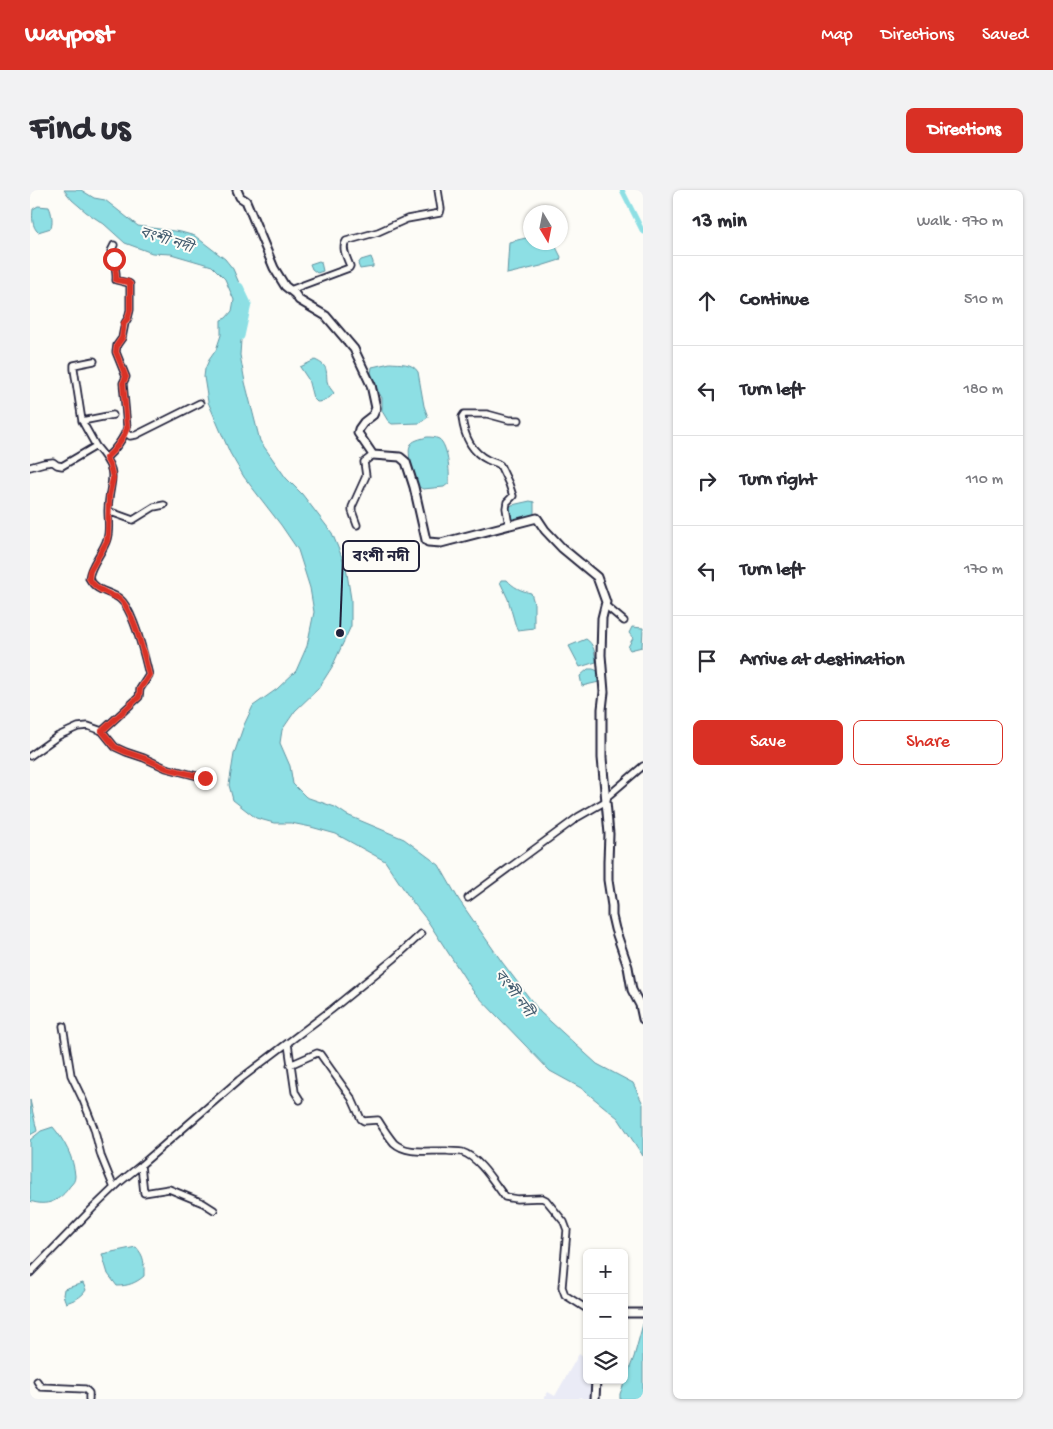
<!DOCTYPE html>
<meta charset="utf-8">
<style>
body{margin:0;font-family:"Gochi Hand","Noto Sans Bengali",sans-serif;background:#f2f2f3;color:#2b2b33}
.controls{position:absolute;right:15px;bottom:15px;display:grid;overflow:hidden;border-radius:8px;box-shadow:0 1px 4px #0004}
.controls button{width:45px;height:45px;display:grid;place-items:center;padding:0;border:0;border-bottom:1px solid #e1e1e2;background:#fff;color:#2b2b33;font:25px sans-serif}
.compass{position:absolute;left:493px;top:15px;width:45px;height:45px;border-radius:50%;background:#fff;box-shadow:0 1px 4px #0004;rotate:170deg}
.stop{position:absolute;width:15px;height:15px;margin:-11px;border:4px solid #d93025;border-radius:50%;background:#fff}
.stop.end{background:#d93025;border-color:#fff;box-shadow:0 1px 5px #0008}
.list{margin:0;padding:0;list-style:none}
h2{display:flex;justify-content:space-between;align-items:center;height:65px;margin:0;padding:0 20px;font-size:21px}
h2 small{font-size:16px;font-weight:400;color:#7c7c81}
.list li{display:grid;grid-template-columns:32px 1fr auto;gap:15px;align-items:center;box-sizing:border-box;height:90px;padding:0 20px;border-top:1px solid #e1e1e2}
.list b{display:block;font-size:19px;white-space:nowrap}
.list em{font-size:16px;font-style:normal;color:#7c7c81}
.actions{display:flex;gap:10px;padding:15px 20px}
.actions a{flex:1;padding:11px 0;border:1px solid #d93025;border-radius:8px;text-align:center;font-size:18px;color:#d93025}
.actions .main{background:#d93025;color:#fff}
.icon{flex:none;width:28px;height:28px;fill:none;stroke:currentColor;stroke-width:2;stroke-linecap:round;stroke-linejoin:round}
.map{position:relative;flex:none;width:613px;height:1209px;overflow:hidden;border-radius:8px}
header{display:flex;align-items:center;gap:30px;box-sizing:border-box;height:70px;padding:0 25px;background:#d93025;color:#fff}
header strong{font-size:24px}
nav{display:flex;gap:28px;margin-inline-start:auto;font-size:18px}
.intro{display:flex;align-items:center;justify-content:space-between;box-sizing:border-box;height:120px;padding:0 30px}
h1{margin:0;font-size:35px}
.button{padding:12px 22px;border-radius:8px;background:#d93025;color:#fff;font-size:18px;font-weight:700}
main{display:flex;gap:30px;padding:0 30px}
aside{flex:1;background:#fff;border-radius:8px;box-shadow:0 1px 4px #0004}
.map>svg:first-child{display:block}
.built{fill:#eaebf6}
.water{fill:#8ddfe4;stroke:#6293a0}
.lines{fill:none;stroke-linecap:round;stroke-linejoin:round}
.canal{stroke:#8ddfe4;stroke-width:5}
.river{stroke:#8ddfe4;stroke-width:9}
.minor-casing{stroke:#22223b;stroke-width:9}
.tertiary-casing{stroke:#22223b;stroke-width:11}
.minor{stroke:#fdfcf7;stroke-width:5.5}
.tertiary{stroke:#fdfcf7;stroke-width:7}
.route{stroke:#d93025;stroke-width:6}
.labels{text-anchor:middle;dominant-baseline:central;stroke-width:4;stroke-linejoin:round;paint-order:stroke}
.water-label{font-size:15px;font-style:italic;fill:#425b6e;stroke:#fdfcf7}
.leader{fill:none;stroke:#22223b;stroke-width:2}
.callout-dot{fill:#22223b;stroke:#fdfcf7;stroke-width:2}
.callout{fill:#fdfcf7;stroke:#22223b;stroke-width:2}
.callout-label{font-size:15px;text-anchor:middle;font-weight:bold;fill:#22223b}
</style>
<header>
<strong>Waypost</strong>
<nav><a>Map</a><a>Directions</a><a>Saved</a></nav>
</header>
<div class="intro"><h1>Find us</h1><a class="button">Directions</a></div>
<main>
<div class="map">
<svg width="613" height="1209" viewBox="0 0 613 1209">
<rect width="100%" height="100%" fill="#fdfcf7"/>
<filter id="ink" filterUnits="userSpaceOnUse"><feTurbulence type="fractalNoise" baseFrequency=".02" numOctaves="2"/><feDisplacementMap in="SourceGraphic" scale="10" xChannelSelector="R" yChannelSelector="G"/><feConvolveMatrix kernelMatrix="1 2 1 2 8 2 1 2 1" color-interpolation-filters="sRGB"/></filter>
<g filter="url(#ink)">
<!-- built -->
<path class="built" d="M549,1164L557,1169V1174L554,1180L557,1181V1190H564L562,1209H553L550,1207L549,1209H514L518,1202L525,1206Z"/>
<!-- water -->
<path class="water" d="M34,0H51L64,8L75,10L108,36L151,42L165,46L195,69L203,79L209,93L214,105L210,165L215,192L230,251L256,288L272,304L302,343L316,377L321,409V436L302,477L288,499L265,521L252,540L250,553L260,576L263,594L276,607L305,617L317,625L374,649L409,675L429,710L472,772L510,822L567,874L603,893L613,914V966L588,928L551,898L520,881L443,801L397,730L381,710L355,671L306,644L281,637L261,633H244L226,628L203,610L199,595L204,564L214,535L223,516L247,499L266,481L277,456L284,422L280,398L268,360L251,335L214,287L200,263L178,212L174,187L175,179L179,170L186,160L191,145V130L196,128L202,121L204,110L195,89L182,76L141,64L122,63L95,53L74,34L56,22L42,10Z
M8,16L19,17C22,23 23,32 21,38L8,42C2,37 2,27 3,19Z
M500,47V52L524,53L531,67L530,70L511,76L477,84L479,52Z
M341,67L343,72V77L330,79L328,74L331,70Z
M289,71L291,72L293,81L287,83L282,79L280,74Z
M285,170C298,176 296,179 297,191C298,196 301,199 304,203C300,208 294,212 287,212L283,208L278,189L270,177Z
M360,173C370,174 382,172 388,182L394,216L398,227L390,233L362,234L358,231L352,221V208L343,192L341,183L342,177Z
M397,247C401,247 405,247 409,249C418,255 420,283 419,293L414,297L393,299C391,298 388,297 387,295C383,290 377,261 380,256C382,250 391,249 397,247Z
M500,311L504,312V326L483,332L480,329L478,318L482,315Z
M471,390H477C483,397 491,401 501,403L504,413V438L488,440L486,437L478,409L470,392Z
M602,437L613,438L612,457L600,460L598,457L603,448L599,443Z
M556,449C564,454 565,463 566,472L550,477L539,456Z
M558,479H563L568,481L571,489L569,492L552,496L550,486Z
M0,910L7,941L0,945Z
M23,937C34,950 44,968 45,986C45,991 43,993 40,996C30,1011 17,1017 0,1011V950L11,941Z
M106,1057C115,1067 114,1073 114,1086C106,1093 98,1096 87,1096L78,1084L72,1064Z
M53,1093L56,1100C51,1108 44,1110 36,1113L33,1105L34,1099Z
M613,1134V1209H590V1204L604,1167Z"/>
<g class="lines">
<!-- canal -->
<path class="canal" d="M592,0L613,42"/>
<!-- river -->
<path class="river" d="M209,97L217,114L210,146"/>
<defs>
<path id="minor" d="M260,100L319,78L320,76C317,68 311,58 316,51L348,42L377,29L410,23L411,19L408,0
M64,171L44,175V179L52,231L66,256
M52,231L83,225
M96,243L100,246L106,245L170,213
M76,268C84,261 95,247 97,237L93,193L96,187L86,162L87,155L92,148L95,133L98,128L100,120V94L98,93L86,90C87,80 84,71 81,61L84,55
M0,277L14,273L23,272L27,275L32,276L66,256C92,286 79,287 78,321C78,330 80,340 77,349C73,363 61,373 59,388C68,404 79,400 90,409C104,420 115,468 119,485L110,499L109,507L72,541
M78,321L103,330L124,317L134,315
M327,335L322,321V317L336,286L334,272L343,265
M480,335L478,330L476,318L477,312L483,306L479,294L470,275C466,272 462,272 458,270C441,262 434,245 432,227L434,224H457L479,230H489
M575,415L594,431
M0,566L28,546L48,537L58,536L72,541L85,557L96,562L114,568L136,578L175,588
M438,708L548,627L576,611L578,606L613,576
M33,836L41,885L53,910L64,938L71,966L84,998
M258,854L265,902L270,910
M260,875L287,863L290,864L322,909L331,929L334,931L348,930C353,938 358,946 364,953C377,965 400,960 417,961C421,962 428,961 432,962C449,967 465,994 475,1007L487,1009L512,1008L516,1010L534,1032L537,1040L532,1097L535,1105L557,1119
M111,975L114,1003L139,999L173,1013L184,1020
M0,1083L62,1019L90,992L111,975L209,890L301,820L365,768L391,744
M7,1191L11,1197L55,1199L59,1203V1209"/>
<path id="tertiary" d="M207,0L210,7L216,11L244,78L255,96L265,104L269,110L296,126L324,159L341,195L346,218L343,225L334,232L329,239L328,243L343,265L370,267L376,272L384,297L396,350L398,352L411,353L507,328L515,340L532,358L567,387L576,412L572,428L571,465L574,502L572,519V568L579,644L578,671V690L582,716V726L585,739L598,777L602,800L610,815L613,829
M594,1123H613
M565,1209L566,1190"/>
</defs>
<!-- minor casing -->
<use href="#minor" class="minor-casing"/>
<!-- tertiary casing -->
<use href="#tertiary" class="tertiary-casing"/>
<!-- minor -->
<use href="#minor" class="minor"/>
<!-- tertiary -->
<use href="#tertiary" class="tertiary"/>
</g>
</g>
<g class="lines" filter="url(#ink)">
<!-- route -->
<path class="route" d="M84,69C84,76 87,82 86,90L98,92L100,94V120L98,128L94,133L92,148L87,155L86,162L96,187L93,193L97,237C95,247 84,261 76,268L80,276L83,288L79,306L78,344L77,351L60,381L59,388C64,398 73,401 83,406C84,406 90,408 90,409C103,420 115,468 119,485L110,499L109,507L72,541L85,557L96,562L114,568L136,578L175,588"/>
</g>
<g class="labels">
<!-- water labels -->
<g class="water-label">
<text transform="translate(136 51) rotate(18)">বংশী নদী</text>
<text transform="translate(483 804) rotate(53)">বংশী নদী</text>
</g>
</g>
<!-- callouts -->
<path class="leader" d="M310 443L313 366"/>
<circle class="callout-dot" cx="310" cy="443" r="5"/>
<rect class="callout" x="313" y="351" width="76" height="30" rx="5"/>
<g class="callout-label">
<text x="351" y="371">বংশী নদী</text>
</g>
</svg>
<div class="controls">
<button>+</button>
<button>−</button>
<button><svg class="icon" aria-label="layers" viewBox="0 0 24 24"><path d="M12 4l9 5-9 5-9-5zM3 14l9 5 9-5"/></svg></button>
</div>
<svg class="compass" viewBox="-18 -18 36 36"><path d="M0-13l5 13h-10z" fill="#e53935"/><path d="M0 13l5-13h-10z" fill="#7c7c81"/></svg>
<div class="stop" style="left:84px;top:69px"></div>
<div class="stop end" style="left:175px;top:588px"></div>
</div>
<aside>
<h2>13 min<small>Walk · 970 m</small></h2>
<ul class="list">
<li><svg class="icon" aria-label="ahead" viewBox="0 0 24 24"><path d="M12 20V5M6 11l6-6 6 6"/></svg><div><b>Continue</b></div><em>510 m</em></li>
<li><svg class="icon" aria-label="left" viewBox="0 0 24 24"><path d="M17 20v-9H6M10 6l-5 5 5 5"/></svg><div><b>Turn left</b></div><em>180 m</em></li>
<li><svg class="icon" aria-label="right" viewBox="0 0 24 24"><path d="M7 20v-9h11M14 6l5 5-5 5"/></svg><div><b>Turn right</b></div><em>110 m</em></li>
<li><svg class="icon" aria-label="left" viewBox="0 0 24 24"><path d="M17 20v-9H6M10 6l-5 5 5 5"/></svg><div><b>Turn left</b></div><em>170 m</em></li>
<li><svg class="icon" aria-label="arrive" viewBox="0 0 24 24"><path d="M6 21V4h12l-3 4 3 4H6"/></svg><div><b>Arrive at destination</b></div></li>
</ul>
<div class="actions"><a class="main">Save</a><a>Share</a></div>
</aside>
</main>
